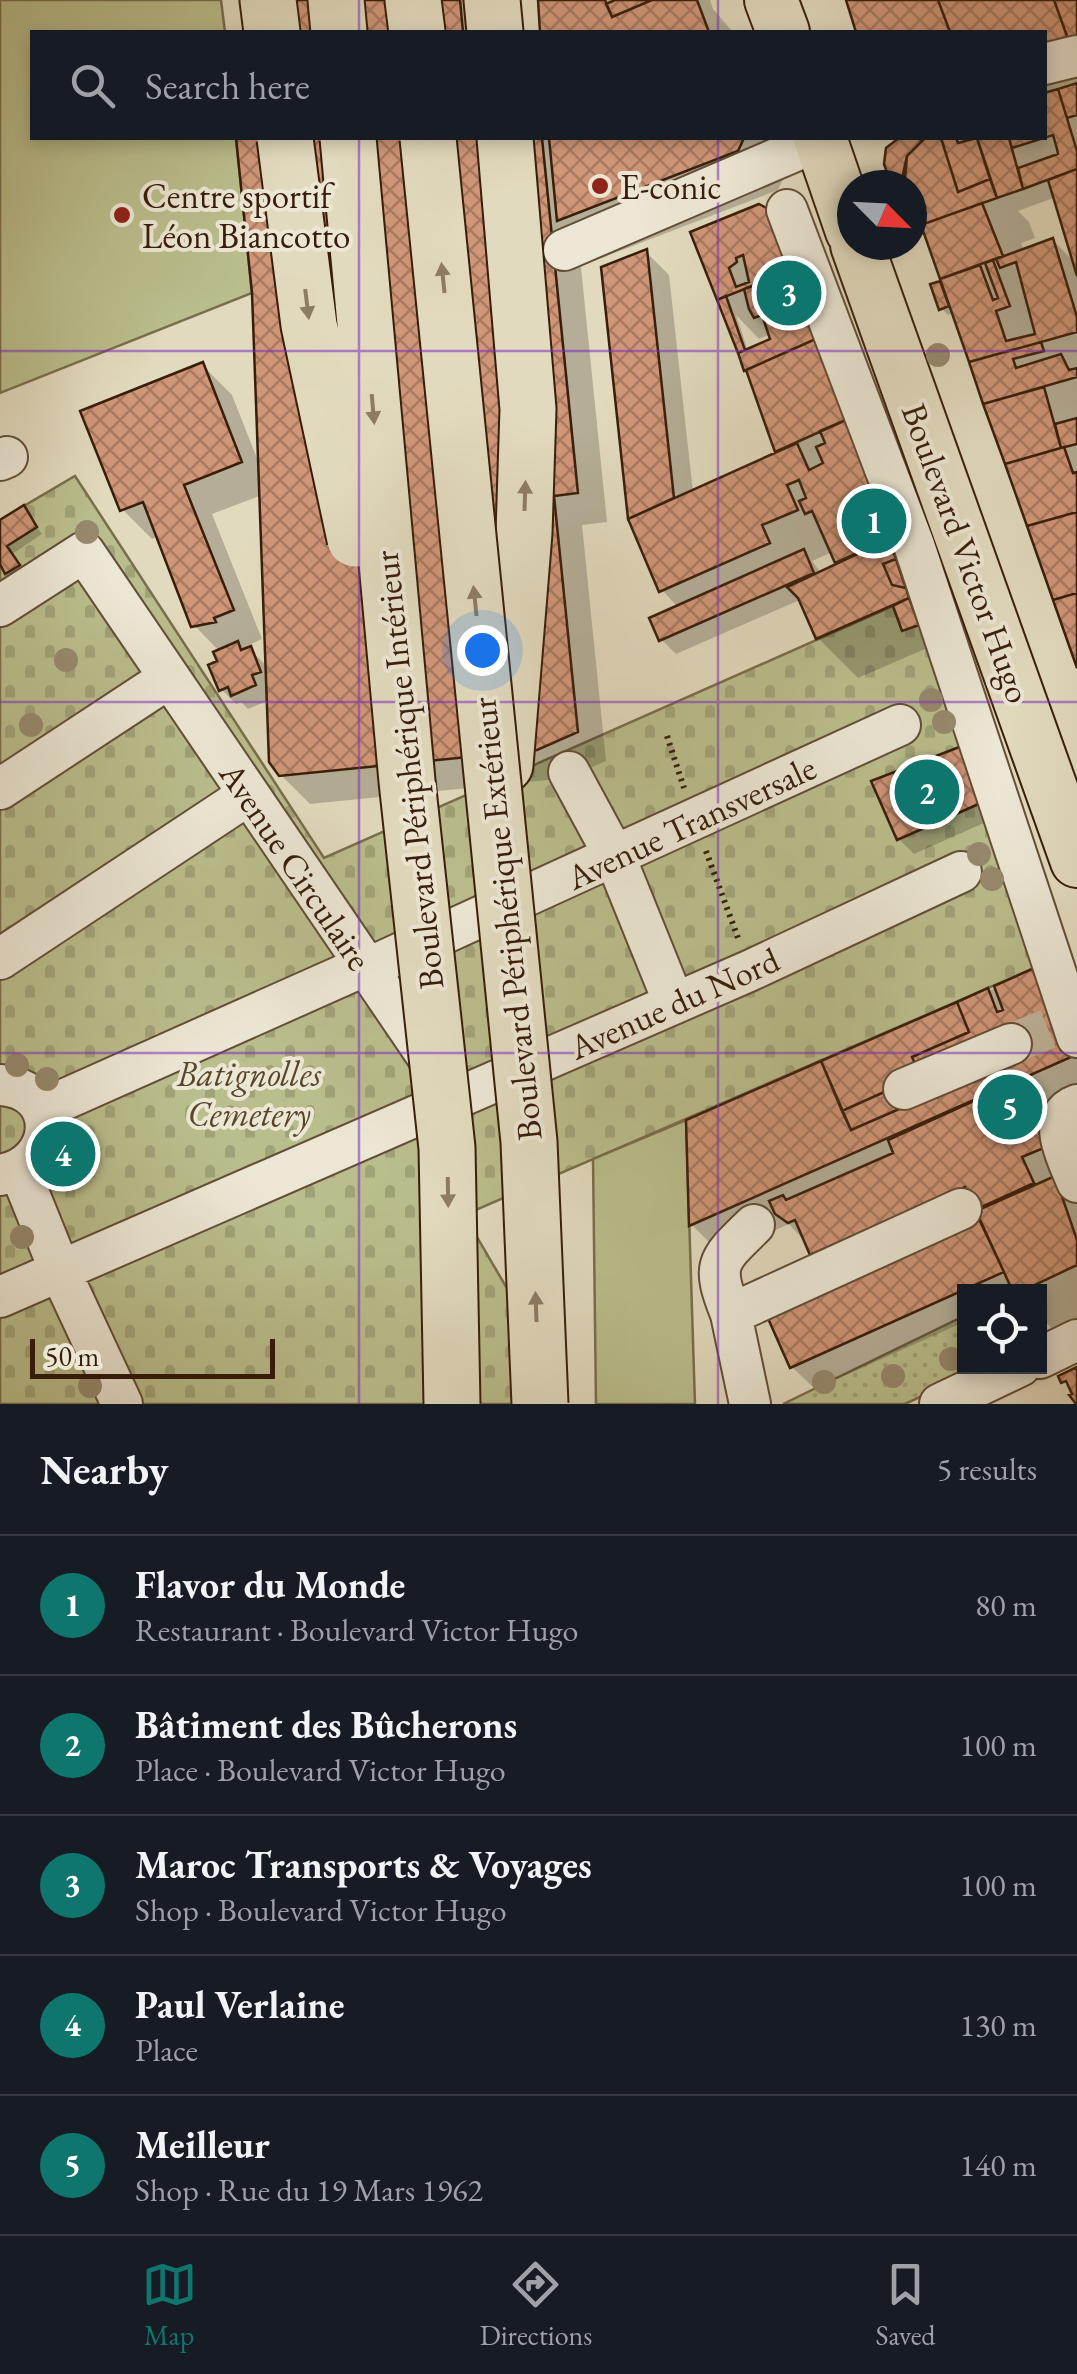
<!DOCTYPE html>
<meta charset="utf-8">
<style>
body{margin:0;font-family:"EB Garamond",serif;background:#20242c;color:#f1f3f6}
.controls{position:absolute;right:30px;bottom:30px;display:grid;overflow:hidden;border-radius:0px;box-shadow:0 5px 15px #0003}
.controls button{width:90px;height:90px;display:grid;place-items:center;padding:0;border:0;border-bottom:2px solid #363941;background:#171b24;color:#f1f3f6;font:50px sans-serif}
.compass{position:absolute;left:837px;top:170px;width:90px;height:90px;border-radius:50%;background:#171b24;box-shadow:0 5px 15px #0003;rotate:114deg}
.scale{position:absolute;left:30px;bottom:25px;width:245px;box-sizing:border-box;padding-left:10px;border:5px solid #381e0a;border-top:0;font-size:28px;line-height:35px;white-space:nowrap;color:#381e0a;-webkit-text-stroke:8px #ece7d5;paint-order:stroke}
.you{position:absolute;left:482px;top:650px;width:35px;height:35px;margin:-25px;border:8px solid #fff;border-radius:50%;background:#1a73e8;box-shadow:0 0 0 15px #1a73e833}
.badge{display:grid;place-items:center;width:65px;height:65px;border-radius:50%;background:#0f766e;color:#fff;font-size:32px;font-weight:700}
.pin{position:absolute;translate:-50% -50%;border:5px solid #fff;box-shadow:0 2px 10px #0006}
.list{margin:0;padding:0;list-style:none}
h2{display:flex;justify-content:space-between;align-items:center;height:130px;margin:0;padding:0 40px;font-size:42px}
h2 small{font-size:32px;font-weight:400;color:#9ea1a6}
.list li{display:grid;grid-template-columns:65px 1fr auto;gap:30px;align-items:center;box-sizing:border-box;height:140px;padding:0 40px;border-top:2px solid #363941}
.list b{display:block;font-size:38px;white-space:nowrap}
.list p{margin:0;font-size:32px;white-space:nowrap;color:#9ea1a6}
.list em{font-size:32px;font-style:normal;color:#9ea1a6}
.icon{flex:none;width:55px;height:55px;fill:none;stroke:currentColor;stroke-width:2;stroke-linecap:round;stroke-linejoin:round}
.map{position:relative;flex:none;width:1077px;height:1404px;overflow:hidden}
.search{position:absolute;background:#171b24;box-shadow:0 5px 15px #0003;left:30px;right:30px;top:30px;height:110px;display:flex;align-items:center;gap:25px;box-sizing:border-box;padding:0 35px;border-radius:0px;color:#9ea1a6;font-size:38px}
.sheet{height:830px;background:#171b24}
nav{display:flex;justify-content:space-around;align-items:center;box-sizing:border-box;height:140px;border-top:2px solid #363941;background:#171b24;font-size:28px;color:#9ea1a6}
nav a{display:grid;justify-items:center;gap:5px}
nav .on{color:#0f766e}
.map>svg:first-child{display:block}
.cemetery{fill:url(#cemetery-stones);stroke:#796e4b;stroke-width:2.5}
.park{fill:url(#park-dots);stroke:#796e4b;stroke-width:2.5}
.pitch{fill:#babd8c;stroke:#796e4b;stroke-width:2.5}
.shadow{fill:#0003;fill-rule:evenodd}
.building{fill:url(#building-cross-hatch);stroke:#381e0a;stroke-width:2.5;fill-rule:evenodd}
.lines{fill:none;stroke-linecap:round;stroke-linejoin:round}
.minor-tunnel{stroke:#c0b49a;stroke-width:40;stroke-dasharray:40 20;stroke-linecap:butt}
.minor-casing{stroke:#624d37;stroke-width:44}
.major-casing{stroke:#381e0a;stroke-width:56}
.highway-casing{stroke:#381e0a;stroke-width:59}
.path{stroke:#381e0a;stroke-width:6;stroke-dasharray:2.5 5;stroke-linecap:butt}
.minor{stroke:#ece7d5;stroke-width:40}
.major{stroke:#e2dabe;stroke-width:52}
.highway{stroke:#e2dabe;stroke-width:55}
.highway-bridge-casing{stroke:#381e0a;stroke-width:59;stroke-linecap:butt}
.highway-bridge{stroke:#e2dabe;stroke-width:55}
.tree{fill:#96896d}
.oneway{fill:#8d7c64}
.grid{fill:none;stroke:#7b2cbf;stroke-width:2.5;stroke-opacity:0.55}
.poi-dot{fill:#8f2418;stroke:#ece7d5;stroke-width:4}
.labels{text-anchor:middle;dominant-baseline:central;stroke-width:8;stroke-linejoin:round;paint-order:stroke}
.poi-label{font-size:35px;fill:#381e0a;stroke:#ece7d5;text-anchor:start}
.street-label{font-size:35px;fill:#381e0a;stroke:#ece7d5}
.park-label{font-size:35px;font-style:italic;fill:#58462a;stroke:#ece7d5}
</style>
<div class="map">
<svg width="1077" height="1404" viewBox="0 0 1077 1404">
<defs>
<pattern id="cemetery-stones" width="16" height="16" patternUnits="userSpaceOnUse" patternTransform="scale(2.5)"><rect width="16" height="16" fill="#babd8c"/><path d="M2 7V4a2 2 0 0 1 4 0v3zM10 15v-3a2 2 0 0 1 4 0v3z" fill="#a1a277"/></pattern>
<pattern id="park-dots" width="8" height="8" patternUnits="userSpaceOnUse" patternTransform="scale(2.5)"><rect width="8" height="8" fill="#babd8c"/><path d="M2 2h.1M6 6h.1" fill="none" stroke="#a1a277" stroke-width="1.8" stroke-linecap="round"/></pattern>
<pattern id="building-cross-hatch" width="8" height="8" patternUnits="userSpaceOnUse" patternTransform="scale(2.5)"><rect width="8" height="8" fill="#d09678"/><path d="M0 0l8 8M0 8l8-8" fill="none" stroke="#aa7a61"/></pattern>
</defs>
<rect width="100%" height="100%" fill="#e2dabe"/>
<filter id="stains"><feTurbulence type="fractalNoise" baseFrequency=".002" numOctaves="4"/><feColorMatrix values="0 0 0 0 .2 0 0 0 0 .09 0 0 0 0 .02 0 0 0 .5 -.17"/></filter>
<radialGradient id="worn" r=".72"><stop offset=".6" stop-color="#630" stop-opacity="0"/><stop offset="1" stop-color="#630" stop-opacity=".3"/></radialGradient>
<!-- cemetery -->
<path class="cemetery" d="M75,476L324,858L893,606L902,630L919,625L1039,966L464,1215L508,1290L562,1404H0V520Z"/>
<!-- park -->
<path class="park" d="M964,1316V1366L984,1367L905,1404H783Z"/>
<!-- pitch -->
<path class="pitch" d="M0,0H221L225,32H32V138H236L252,293L0,393Z
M686,1120L695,1404H596L593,1159Z"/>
<!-- shadow -->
<path class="shadow" d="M293,0H485L489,32H296Z
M540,0H710L713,9L733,32H543Z
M847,0H1077V662L954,313L948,315L941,308L940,283L946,290L912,185L893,182L900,141L915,138L922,145L929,138H1044V32H859ZM1056,197L1076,264L1053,240L1024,251L1021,243L1035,238L1029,222L1018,211Z
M238,138H770L784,177L778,190L599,259L578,238L607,522L582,525L606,761L567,778L310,804L280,774L269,700L248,709L241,702L236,704L221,689L220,652L194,625L159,536L152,539L122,509L202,365L232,395L260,466L254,292ZM262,495L268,667L246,646L262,639L212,514Z
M759,207L948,639L858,678L818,638L802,599L676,654L661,639L678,607L662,590L631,518L604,269L646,252L669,275L693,492L778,454L693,233ZM736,315L759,339L771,334L773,340L748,351ZM832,552L838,564L821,573L812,561Z
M23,508L42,534L12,554L25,573L14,580L0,559V523Z
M961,749L995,818L914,854L899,839Z
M1039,969L1077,1024V1096L1068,1194L1077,1202V1323L1056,1333L1040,1316V1292H964V1322L815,1389L792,1367L843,1284L789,1224L721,1254L692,1225L689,1121ZM990,1236L1006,1273L1002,1275L985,1238Z"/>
<!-- building -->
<path class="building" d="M290,0H460L463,32H294Z
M538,0H605L612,17L652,0H697L709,32H540Z
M615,0H652L612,17L606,4Z
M846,0H938L950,32H856Z
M938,0H1054L1068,39L1044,45V32H950Z
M1054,0H1077V37L1068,39Z
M1077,83V115L1067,118L1058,89Z
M1058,89L1077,151V169L1023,189L1018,168L1058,154L1057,149L1053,135L1012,148L1009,138H1044V93Z
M236,138H542L578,493L554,496L578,732L537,750L279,776L269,762L252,293Z
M549,138H744L738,151L557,221Z
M899,138H918L922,141L907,156L905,179L891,184L884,164L886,148Z
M925,138H941L958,192L990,179L997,198L921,225L912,200V185H907L903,174L907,156Z
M941,138H956L958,143L977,138L990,179L958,192Z
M977,138H1009L1023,189L997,198Z
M1077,169V276L1048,180Z
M982,203L1003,256L940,279L921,225Z
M759,204L772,211L793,270L717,300L690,232ZM743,255L749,282L736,287L729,268L737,262L736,258Z
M1053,238L1077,317V332L969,362L940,279L980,265L993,300L998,298L985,263L993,260L1010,306L996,311L1006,341L1035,334L1016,262L1000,268L996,259Z
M647,249L674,498L628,519L601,267Z
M793,270L818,338L744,371L738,353L770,339L762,315L754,318L749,309L744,289Z
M940,281L949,306L939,310L930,284Z
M726,296L745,350L738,353L717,300Z
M818,338L846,420L775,452L746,370Z
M1041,342L1044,351L1013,359L1016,368L1061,354L1069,370L1077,368V377L983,404L969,362Z
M203,362L242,462L184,485L234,610L214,618L216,622L191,627L143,502L120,511L80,411Z
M1044,387L1061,448L1005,464L983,404Z
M1077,418V444L1061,448L1055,424Z
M846,420L889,539L835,563L812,511L805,514L799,501L806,498L799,480L787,485L798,510L762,525L770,543L659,592L628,519L797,443L809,470L823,463L816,447L825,443L820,431Z
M1064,447L1073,473L1077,472V512L1027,526L1005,464Z
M24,505L37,527L7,546L20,565L5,574L0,564V520Z
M1077,512V593L1053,600L1027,526Z
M889,539L896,559L883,564L892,585L906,588L909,598L816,639L798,598L787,587Z
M804,549L814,573L659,641L649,618Z
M896,559L900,571L906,588L892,585L883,564Z
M1077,593V668L1053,600Z
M909,598L919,625L902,631L893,606Z
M238,641L241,650L251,646L261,672L252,675L256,685L231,696L228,687L219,691L208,665L217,661L213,652Z
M962,746L981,803L897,840L871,781Z
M1039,966L1071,1057L689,1226L686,1120L821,1061L851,1130L977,1075L978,1080L1019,1062L920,1076L912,1057L969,1032L957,1002L988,988L997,1012L1003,1010L994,986Z
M957,1002L969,1032L912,1057L920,1076L842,1111L821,1061Z
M1022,1079L1046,1147L1022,1157L1034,1183L975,1210L965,1187L810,1255L795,1220L788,1223L775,1214L769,1201L783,1195L786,1200L893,1153L888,1140Z
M897,1086L906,1106L851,1130L842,1111Z
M1055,1176L1077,1240V1265L1020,1292H1013L976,1211Z
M979,1219L1004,1272L790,1368L767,1316Z
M1077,1367V1404H1076L1069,1395L1072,1394L1066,1381L1061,1383L1058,1376Z"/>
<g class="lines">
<!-- minor-tunnel -->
<path class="minor-tunnel" d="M1011,1044L1060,1024"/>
<defs>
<path id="minor" d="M1044,64L1077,56
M787,210L914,545L1077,1037
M564,250L825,138
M0,460L7,457
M0,606L84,552L436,1069
M569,772L615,857L674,1003
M0,789L169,678
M0,959L248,795
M0,1085C63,1089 59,1165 0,1175
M904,1089L1011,1044
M1077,1105C1044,1117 1068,1159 1077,1182
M43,1109L364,966L377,964L900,725
M19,1169L60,1271L122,1404
M0,1297L749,971L961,872
M731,1314C711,1264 717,1261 754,1225
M1040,1358L1077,1340
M750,1404L731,1314L961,1209
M940,1404L1020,1366"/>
<path id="major" d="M771,0L783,32
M820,138L852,231
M857,245L1077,861"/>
<path id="highway" d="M268,0L272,32
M336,0L339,32
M413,0L417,32
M492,0L495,32
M505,138L528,409L524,533L505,765"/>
</defs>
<!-- minor casing -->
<use href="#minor" class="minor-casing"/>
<!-- major casing -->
<use href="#major" class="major-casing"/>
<!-- highway casing -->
<use href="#highway" class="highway-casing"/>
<!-- path -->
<path class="path" d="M667,736L684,788
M706,851L738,938"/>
<!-- minor -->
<use href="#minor" class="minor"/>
<!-- major -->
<use href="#major" class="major"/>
<!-- highway -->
<use href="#highway" class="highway"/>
<defs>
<path id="highway-bridge" d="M285,138L309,325L355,539
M348,138L407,781L447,1148L452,1404
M428,138L529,1142L540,1404"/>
</defs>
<!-- highway-bridge casing -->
<use href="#highway-bridge" class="highway-bridge-casing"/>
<!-- highway-bridge -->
<use href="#highway-bridge" class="highway-bridge"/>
</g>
<!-- trees -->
<g class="tree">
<circle cx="938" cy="355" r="12"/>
<circle cx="87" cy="532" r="12"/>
<circle cx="66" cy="660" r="12"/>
<circle cx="931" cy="700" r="12"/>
<circle cx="944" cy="722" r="12"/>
<circle cx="31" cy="725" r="12"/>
<circle cx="979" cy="854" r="12"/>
<circle cx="992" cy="879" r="12"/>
<circle cx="17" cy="1065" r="12"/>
<circle cx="47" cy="1079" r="12"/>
<circle cx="22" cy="1237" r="12"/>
<circle cx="951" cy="1359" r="12"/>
<circle cx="893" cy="1376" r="12"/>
<circle cx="824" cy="1382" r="12"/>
<circle cx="90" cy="1386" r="12"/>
</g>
<!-- one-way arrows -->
<defs><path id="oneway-solid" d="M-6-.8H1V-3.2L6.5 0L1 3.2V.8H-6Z" transform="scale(2.5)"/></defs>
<g class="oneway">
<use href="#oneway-solid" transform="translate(443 278) rotate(-96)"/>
<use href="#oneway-solid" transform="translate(307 304) rotate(83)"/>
<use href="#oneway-solid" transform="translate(373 409) rotate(85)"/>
<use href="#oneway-solid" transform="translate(525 496) rotate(-88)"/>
<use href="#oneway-solid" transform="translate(475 601) rotate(-96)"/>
<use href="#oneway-solid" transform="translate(448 1192) rotate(89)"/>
<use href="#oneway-solid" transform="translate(536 1307) rotate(-92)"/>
</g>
<!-- grid -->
<path class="grid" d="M359,0V32M718,0V32M359,138V1404M718,138V1404M0,351H1077M0,702H1077M0,1053H1077"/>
<!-- markers -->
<g class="poi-dot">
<circle cx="600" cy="186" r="10"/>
<circle cx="122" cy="215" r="10"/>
</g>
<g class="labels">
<!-- poi labels -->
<g class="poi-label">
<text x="620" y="186">E-conic</text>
<text x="142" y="195">Centre sportif<tspan x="142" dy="40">Léon Biancotto</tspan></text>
</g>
<!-- street labels -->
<g class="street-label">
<text transform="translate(967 553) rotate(70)">Boulevard Victor Hugo</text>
<text transform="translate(408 770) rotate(-96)">Boulevard Périphérique Intérieur</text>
<text transform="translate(691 822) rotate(-25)">Avenue Transversale</text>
<text transform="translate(296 866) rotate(56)">Avenue Circulaire</text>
<text transform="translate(506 919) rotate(-96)">Boulevard Périphérique Extérieur</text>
<text transform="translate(674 1003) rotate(-24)">Avenue du Nord</text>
</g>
<!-- park labels -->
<g class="park-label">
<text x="249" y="1073">Batignolles<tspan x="249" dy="40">Cemetery</tspan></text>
</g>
</g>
<rect width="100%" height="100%" filter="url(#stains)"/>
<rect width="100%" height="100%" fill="url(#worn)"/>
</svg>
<div class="controls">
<button><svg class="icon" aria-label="locate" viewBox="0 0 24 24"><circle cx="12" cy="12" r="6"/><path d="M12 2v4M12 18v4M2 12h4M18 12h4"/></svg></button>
</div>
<svg class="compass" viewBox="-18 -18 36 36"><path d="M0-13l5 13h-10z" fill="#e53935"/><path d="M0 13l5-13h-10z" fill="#9ea1a6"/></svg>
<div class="scale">50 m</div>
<div class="you"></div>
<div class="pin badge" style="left:874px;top:521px">1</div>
<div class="pin badge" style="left:927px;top:792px">2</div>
<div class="pin badge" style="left:789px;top:293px">3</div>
<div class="pin badge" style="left:63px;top:1154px">4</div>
<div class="pin badge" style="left:1010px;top:1107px">5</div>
<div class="search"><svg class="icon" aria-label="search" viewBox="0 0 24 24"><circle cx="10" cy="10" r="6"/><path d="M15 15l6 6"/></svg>Search here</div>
</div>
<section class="sheet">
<h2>Nearby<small>5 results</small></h2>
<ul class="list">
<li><span class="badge">1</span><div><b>Flavor du Monde</b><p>Restaurant · Boulevard Victor Hugo</p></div><em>80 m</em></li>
<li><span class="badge">2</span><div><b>Bâtiment des Bûcherons</b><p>Place · Boulevard Victor Hugo</p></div><em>100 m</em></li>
<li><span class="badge">3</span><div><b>Maroc Transports &amp; Voyages</b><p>Shop · Boulevard Victor Hugo</p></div><em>100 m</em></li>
<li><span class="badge">4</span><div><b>Paul Verlaine</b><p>Place</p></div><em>130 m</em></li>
<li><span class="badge">5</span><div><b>Meilleur</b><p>Shop · Rue du 19 Mars 1962</p></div><em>140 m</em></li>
</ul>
</section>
<nav>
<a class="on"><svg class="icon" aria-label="map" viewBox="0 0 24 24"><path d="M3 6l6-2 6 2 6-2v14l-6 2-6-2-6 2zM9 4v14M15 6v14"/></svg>Map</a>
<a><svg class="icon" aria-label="directions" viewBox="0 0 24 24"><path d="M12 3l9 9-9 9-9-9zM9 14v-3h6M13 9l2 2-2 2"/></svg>Directions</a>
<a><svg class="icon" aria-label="saved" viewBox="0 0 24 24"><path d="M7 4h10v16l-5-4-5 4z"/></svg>Saved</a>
</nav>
